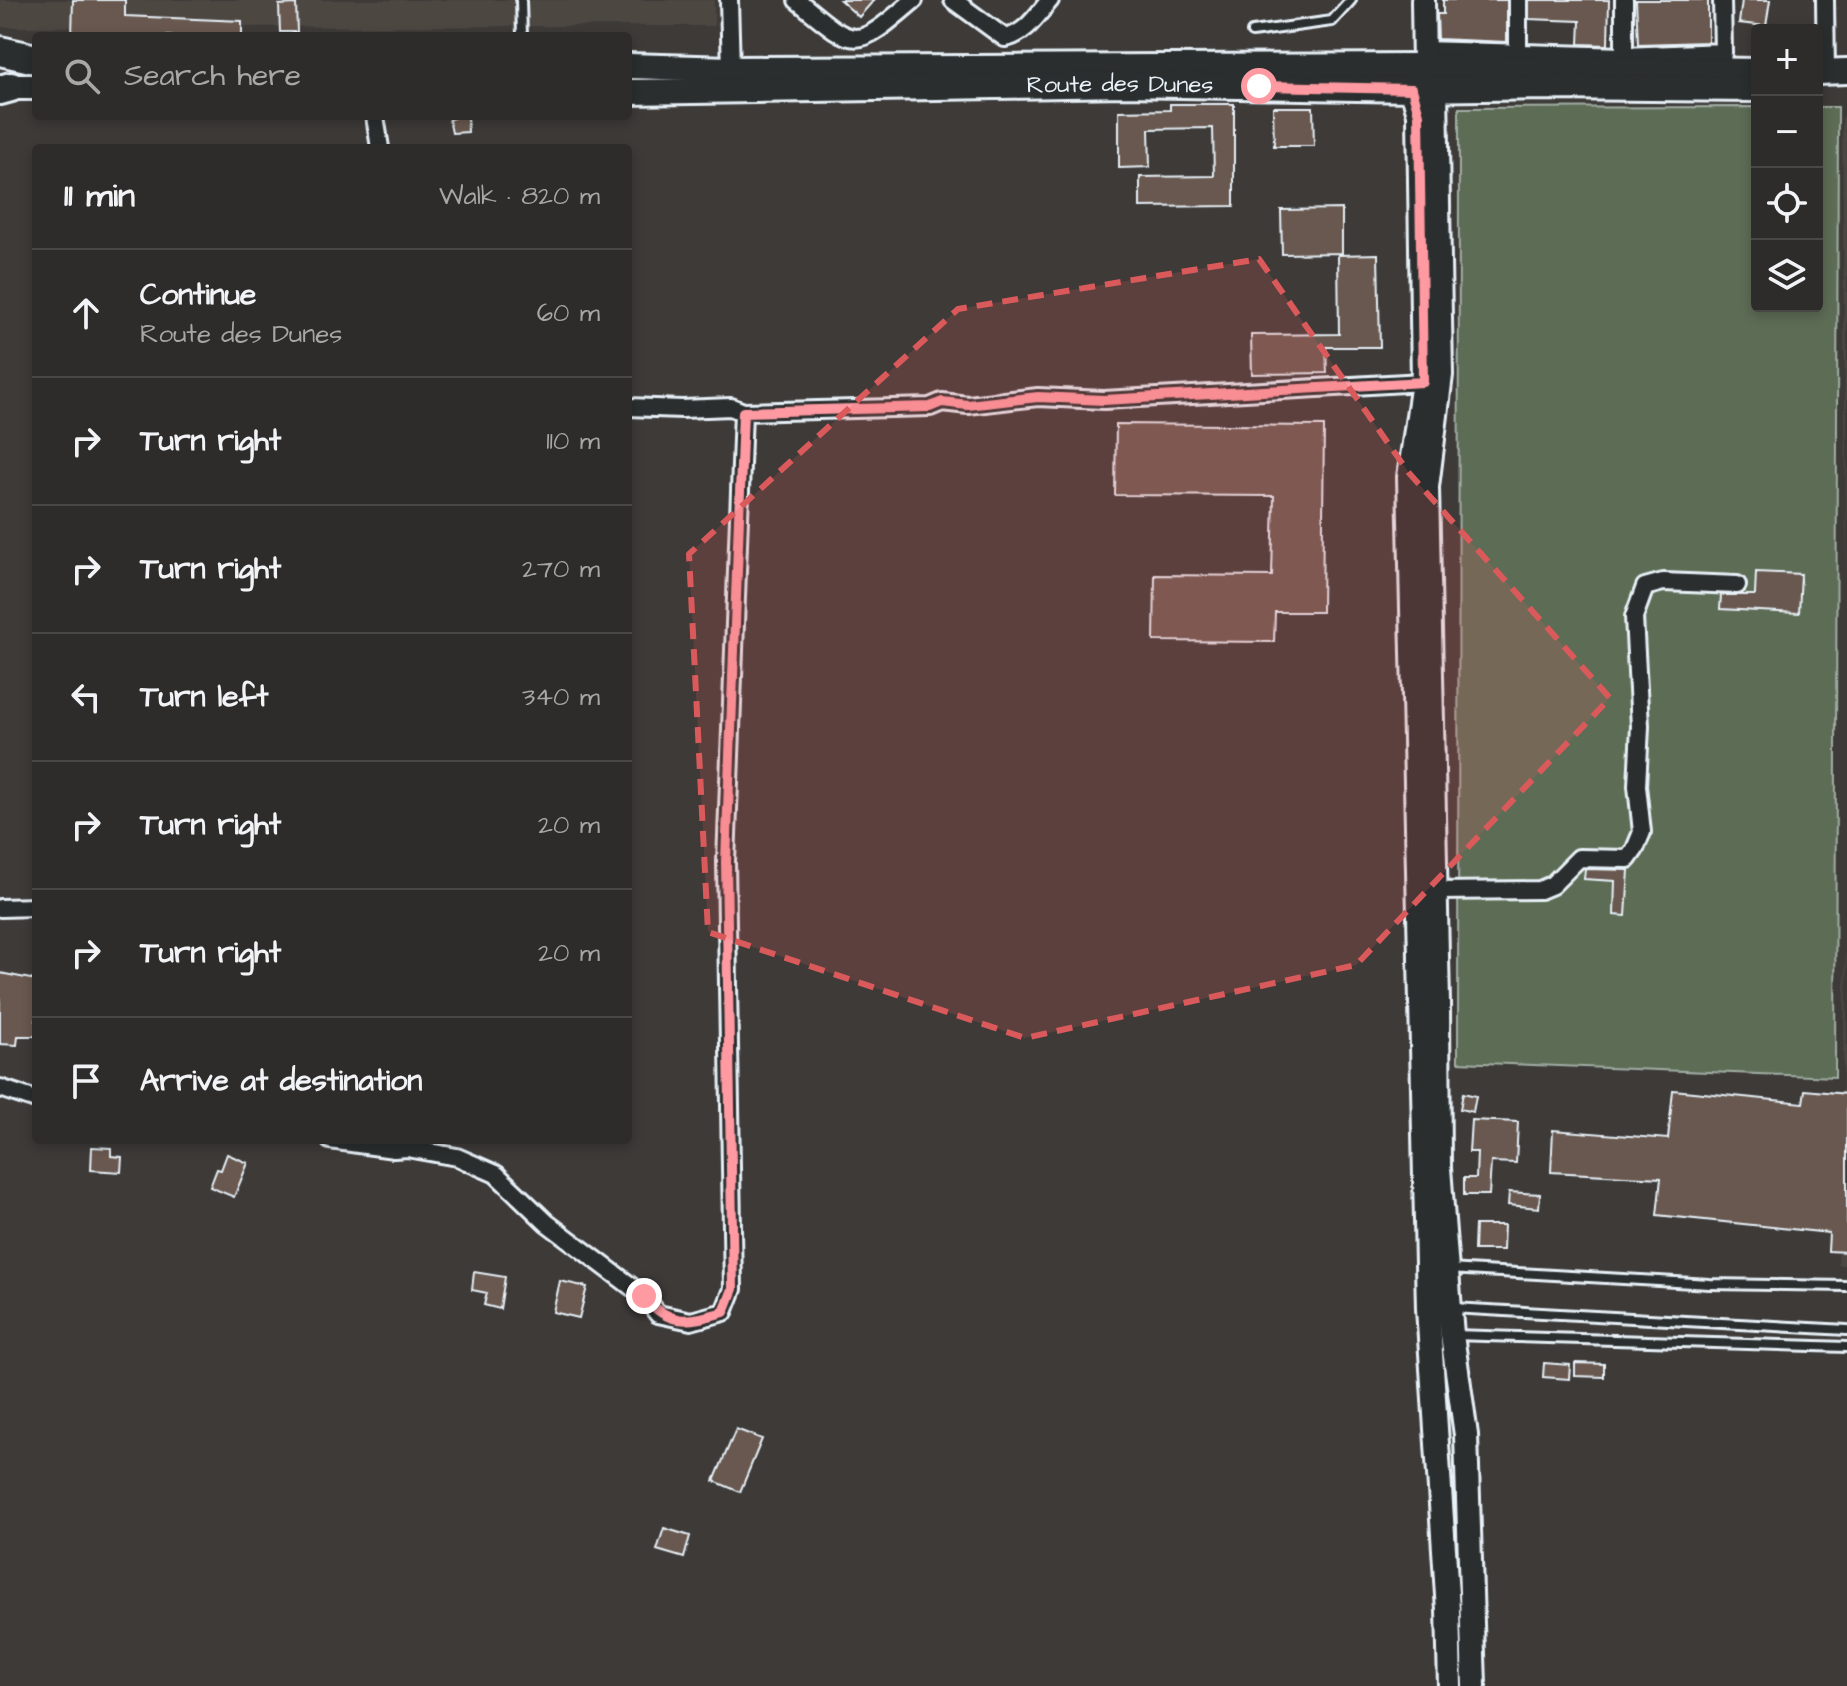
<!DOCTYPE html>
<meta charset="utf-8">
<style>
body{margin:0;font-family:"Architects Daughter",sans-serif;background:#3a3836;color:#f1f3f6}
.controls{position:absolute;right:24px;top:24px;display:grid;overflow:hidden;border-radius:8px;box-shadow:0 4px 12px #0003}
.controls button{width:72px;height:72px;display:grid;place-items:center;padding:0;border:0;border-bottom:2px solid #494847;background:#2e2c2a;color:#f1f3f6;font:40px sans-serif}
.stop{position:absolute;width:24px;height:24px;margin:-18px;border:6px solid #ff9aa2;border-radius:50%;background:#fff}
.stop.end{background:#ff9aa2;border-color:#fff;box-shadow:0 2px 8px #0008}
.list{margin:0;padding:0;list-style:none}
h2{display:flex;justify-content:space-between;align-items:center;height:104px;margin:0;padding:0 32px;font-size:34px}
h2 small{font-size:26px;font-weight:400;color:#a7a7a8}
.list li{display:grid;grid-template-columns:52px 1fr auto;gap:24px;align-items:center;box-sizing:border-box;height:128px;padding:0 32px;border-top:2px solid #494847}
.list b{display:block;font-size:30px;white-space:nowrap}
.list p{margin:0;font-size:26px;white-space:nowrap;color:#a7a7a8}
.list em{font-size:26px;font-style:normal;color:#a7a7a8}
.icon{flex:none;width:44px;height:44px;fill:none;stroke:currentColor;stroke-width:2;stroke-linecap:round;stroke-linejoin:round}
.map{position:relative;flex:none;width:1847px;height:1686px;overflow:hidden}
.search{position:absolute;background:#2e2c2a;box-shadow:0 4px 12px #0003;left:32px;top:32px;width:600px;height:88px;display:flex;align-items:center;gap:20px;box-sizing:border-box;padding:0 28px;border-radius:8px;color:#a7a7a8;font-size:30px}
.panel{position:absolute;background:#2e2c2a;box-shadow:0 4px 12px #0003;left:32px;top:144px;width:600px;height:1000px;border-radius:8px}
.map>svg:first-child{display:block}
.built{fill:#4d4643}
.green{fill:#5d6c55;stroke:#a2aea6;stroke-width:2}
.building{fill:#68584f;stroke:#e8f1f8;stroke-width:2}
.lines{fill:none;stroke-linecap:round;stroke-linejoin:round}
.lane-casing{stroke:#e8f1f8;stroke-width:14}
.street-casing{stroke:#e8f1f8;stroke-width:22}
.secondary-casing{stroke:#e8f1f8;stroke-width:28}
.primary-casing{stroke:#e8f1f8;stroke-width:30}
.highway-casing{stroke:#e8f1f8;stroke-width:34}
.lane{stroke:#2a2d2e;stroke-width:8}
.street{stroke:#2a2d2e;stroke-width:16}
.secondary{stroke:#2a2d2e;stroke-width:22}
.primary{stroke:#2a2d2e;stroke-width:24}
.highway{stroke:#2a2d2e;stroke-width:28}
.route{stroke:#ff9aa2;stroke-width:10}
.marked{fill:#da5a5c;fill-opacity:0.2;stroke:#da5a5c;stroke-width:6;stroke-dasharray:16 10;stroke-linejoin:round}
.labels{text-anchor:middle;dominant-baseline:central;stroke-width:7;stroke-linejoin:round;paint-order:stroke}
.street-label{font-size:24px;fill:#e8f1f8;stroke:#2a2d2e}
</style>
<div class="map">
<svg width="1847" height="1686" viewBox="0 0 1847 1686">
<rect width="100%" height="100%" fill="#3d3a38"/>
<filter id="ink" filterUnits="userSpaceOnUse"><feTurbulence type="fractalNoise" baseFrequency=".0125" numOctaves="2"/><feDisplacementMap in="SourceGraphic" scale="16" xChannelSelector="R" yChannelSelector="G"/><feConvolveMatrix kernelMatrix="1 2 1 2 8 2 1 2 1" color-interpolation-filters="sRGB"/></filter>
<g filter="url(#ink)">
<!-- built -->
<path class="built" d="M0,0H714V26L0,27Z
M1842,117H1847V609Z
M1847,907V1265H1838Z"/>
<!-- green -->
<path class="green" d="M1757,107V306H1817V107H1838L1835,1077L1458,1062L1459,108Z"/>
<!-- building -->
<path class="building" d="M73,0H125V16L242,21V36H72Z
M840,0H874L859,17Z
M1443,0H1507V42L1438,39L1437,14H1443Z
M1529,0H1609L1608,45L1579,44L1580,21L1529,19Z
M1636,0H1708V42L1638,44Z
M1742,0H1770L1766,26L1739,23Z
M296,4L297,32H280L279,5Z
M1170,104H1234V206L1140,207V177L1214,176L1213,128L1149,129L1150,167L1119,168V111L1170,110Z
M1273,107H1313L1314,146H1274Z
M454,116H467L468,132L452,133L449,119L454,118Z
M1342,209V253L1282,254L1281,210Z
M1378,254L1380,347H1326L1327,373L1252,374L1251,335L1339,334L1338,255Z
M1116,424L1324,426L1322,612H1275L1274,642L1154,641L1155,575L1272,576L1274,496L1115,495Z
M1756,572L1801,574L1799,613L1720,609L1721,595H1755Z
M1585,869L1629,870L1626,916L1614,915L1615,881L1584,879Z
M0,973L36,980V1036H18L17,1045L0,1044Z
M1673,1090L1803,1103L1805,1090L1847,1094V1252L1828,1251L1829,1233L1657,1215L1661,1178L1551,1172L1553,1130L1668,1139Z
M1463,1093L1476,1096L1473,1112L1460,1109Z
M1471,1120L1518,1122L1516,1163L1491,1162L1489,1195H1464V1178H1476L1477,1152H1469Z
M92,1147L111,1148V1156L122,1157L121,1172L91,1170Z
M227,1154L248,1163L234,1197L210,1187L217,1169L221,1170Z
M1509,1192L1540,1194L1539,1208L1508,1205Z
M1475,1225H1504L1503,1250H1474Z
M474,1272L505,1277L500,1309L484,1305L487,1293L472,1290Z
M560,1281L587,1287L579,1318L553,1312Z
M1544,1363L1570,1365L1569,1379L1543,1377Z
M1575,1363L1604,1364V1377L1575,1376Z
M736,1429L762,1439L740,1492L714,1481Z
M664,1528L690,1536L684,1558L657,1550Z"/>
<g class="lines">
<defs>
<path id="lane" d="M521,0L522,36
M1252,32L1332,21L1351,0
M1448,1269L1710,1284L1847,1286
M1452,1308L1847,1330
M1453,1335L1847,1347"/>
<path id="street" d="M729,0L731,69
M797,0C857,50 854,51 914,0
M953,0L1005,38C1026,34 1037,15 1050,0
M1518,0V54
M1624,0V56
M1722,0L1723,52
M1825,0L1826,72
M1423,50L1624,56L1723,52L1721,71
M375,116L380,148
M628,407L682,409L731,407L743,412L930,407L942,402L968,405L1038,397L1104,400L1423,382
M1435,891L1540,890L1552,885L1579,858L1628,859L1635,849L1642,832L1637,786L1640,726L1634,617L1645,587L1663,582L1737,585
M0,908L36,907
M0,1088L36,1100
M330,1140L394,1149L407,1148L457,1157L496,1174L547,1223L644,1296L658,1314L691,1321L724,1312L733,1289L726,862L743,412"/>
<path id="secondary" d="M1423,0L1424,66
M1412,89L1419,114L1423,382L1409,477L1428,1308L1448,1610L1450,1686
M1436,89L1441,375L1427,487L1438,1003L1439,1168L1452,1335L1466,1435L1474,1686"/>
<g id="primary">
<path d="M628,66L731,69L1424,66L1757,71"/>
<path d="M1817,72L1847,71"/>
<path d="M11,87H36"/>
<path id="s1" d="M628,92L1125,84L1412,89L1548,87L1757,89"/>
</g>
<path id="highway" d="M0,51L36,59
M0,90L11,87"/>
</defs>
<!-- lane casing -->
<use href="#lane" class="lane-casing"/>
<!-- street casing -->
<use href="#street" class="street-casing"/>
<!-- secondary casing -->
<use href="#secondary" class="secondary-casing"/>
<!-- primary casing -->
<use href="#primary" class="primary-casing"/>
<!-- highway casing -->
<use href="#highway" class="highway-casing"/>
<!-- lane -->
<use href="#lane" class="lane"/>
<!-- street -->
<use href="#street" class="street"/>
<!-- secondary -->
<use href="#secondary" class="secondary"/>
<!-- primary -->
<use href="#primary" class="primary"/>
<!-- highway -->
<use href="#highway" class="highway"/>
</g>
</g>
<g class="lines" filter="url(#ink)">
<!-- route -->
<path class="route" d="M644,1296C669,1327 688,1322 724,1312L733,1289L726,862L743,412L930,407L942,402L968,405L1038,397L1104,400L1423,382L1419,114L1412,89L1259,86"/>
</g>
<!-- marked area -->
<path class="marked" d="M1259,259L1409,473L1610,698L1356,965L1025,1038L708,932L689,554L958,309Z"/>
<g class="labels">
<!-- street labels -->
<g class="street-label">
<text stroke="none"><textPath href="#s1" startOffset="492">Route des Dunes</textPath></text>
</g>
</g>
</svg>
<div class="controls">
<button>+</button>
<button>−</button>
<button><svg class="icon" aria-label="locate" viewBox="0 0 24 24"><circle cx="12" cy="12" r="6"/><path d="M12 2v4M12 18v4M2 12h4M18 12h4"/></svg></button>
<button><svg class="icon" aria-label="layers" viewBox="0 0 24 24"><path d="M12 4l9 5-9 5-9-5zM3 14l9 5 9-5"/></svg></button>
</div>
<div class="stop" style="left:1259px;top:86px"></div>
<div class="stop end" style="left:644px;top:1296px"></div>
<div class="search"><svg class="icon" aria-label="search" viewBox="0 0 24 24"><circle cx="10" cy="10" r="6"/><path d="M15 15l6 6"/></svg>Search here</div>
<section class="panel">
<h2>11 min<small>Walk · 820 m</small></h2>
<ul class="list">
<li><svg class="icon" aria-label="ahead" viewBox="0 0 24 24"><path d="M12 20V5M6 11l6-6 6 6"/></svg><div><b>Continue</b><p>Route des Dunes</p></div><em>60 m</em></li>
<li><svg class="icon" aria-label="right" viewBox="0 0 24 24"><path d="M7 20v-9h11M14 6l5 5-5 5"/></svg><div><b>Turn right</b></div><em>110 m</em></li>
<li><svg class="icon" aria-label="right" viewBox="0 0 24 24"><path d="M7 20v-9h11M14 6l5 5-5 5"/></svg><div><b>Turn right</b></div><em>270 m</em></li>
<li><svg class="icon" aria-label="left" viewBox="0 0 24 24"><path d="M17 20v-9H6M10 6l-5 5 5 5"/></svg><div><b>Turn left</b></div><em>340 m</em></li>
<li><svg class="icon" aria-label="right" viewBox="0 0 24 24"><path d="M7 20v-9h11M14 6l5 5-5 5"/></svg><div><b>Turn right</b></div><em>20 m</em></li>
<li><svg class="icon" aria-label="right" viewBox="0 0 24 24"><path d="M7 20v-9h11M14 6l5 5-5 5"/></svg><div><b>Turn right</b></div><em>20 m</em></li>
<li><svg class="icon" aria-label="arrive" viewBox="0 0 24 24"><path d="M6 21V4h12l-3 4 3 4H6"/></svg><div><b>Arrive at destination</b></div></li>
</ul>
</section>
</div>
